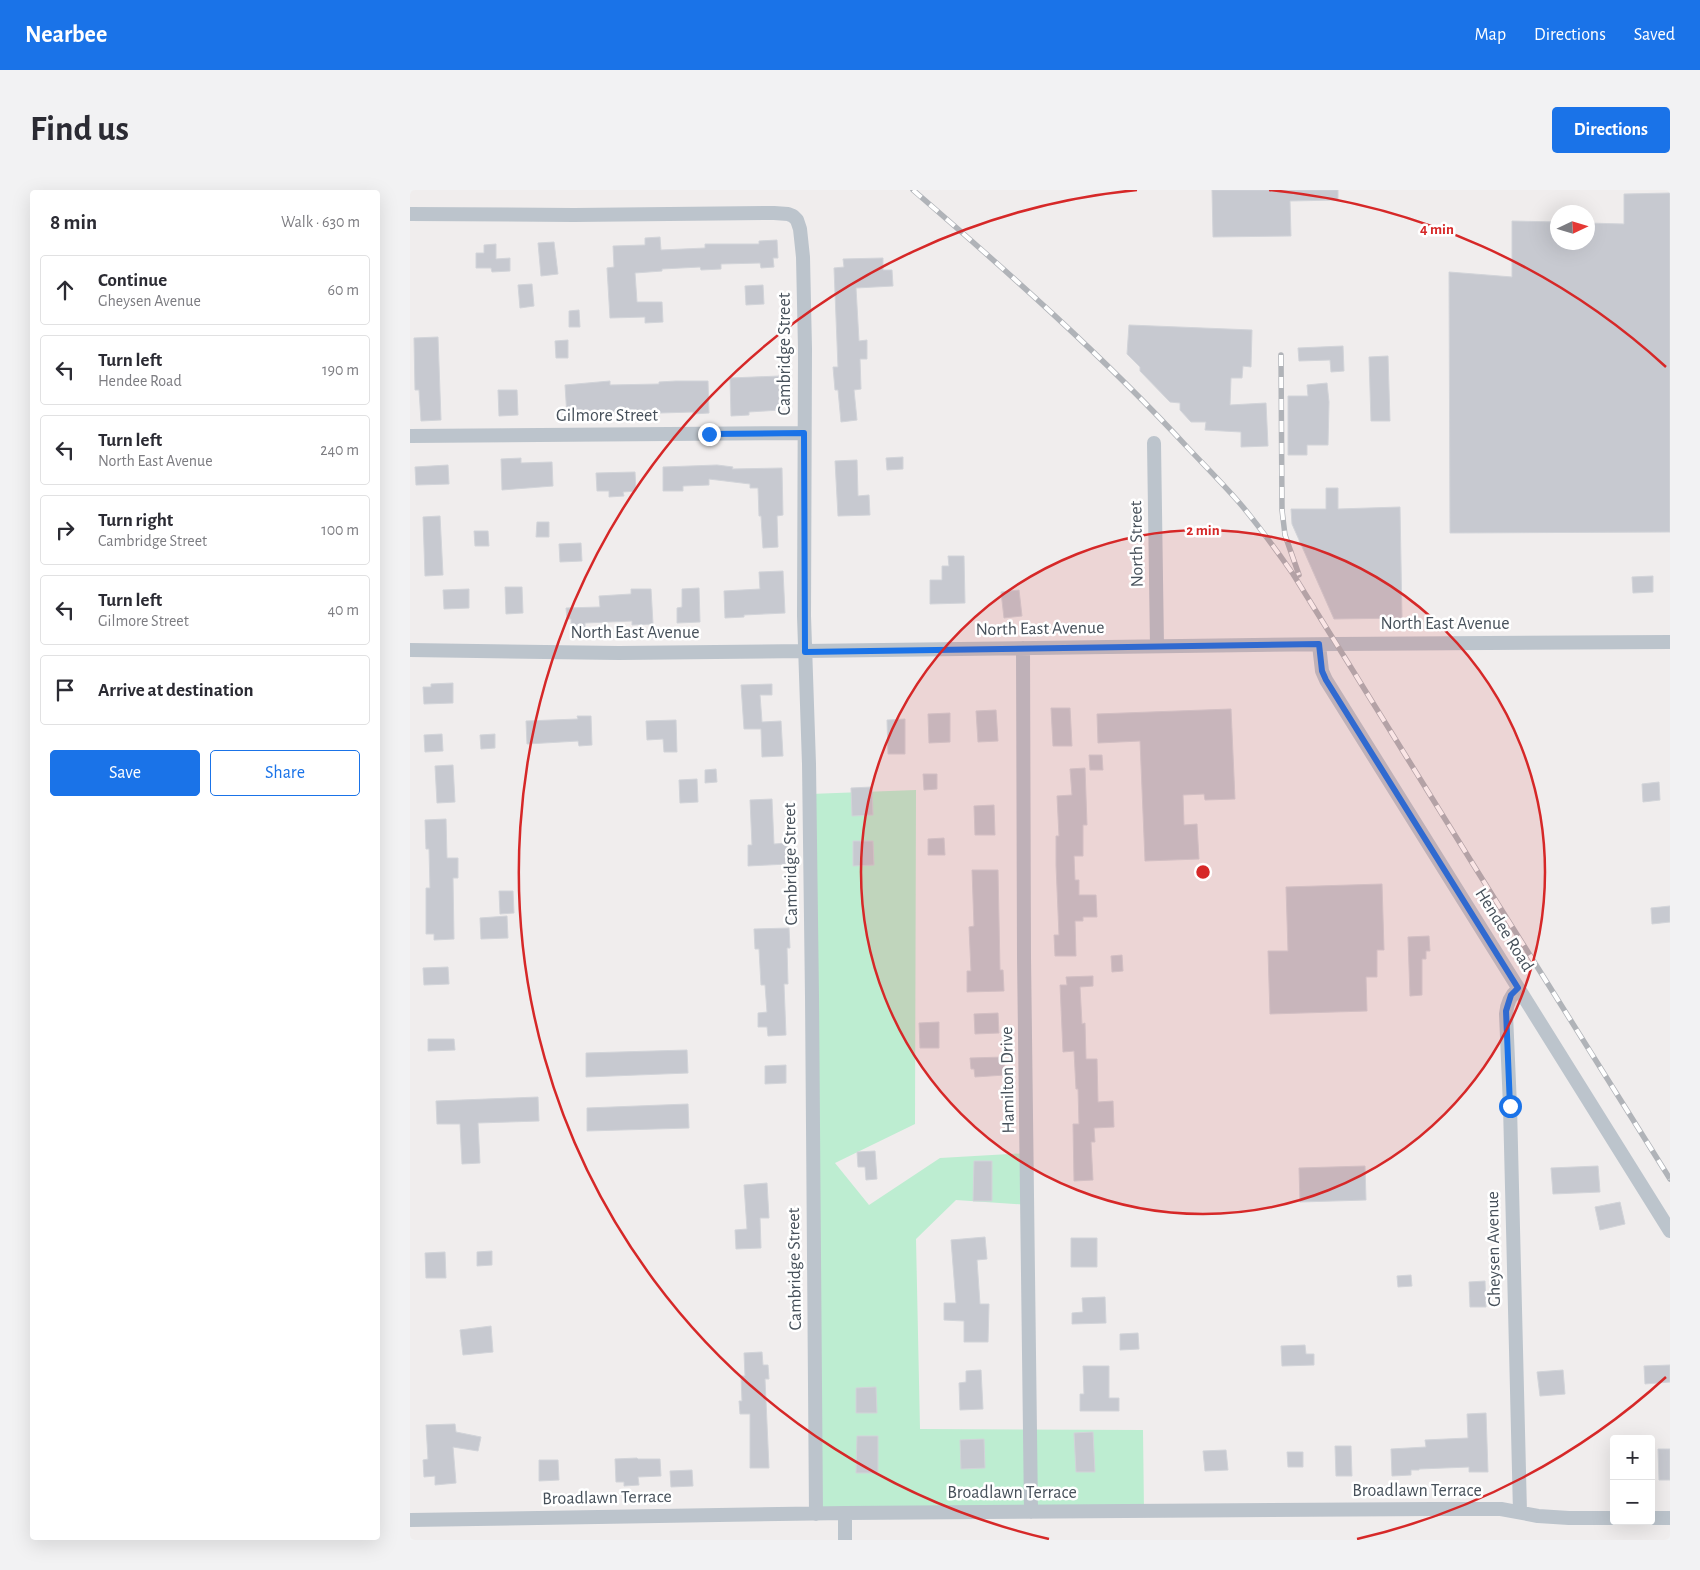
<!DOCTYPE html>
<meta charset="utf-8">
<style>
body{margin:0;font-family:"Alegreya Sans",sans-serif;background:#f2f2f3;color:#2b2b33}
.controls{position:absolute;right:15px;bottom:15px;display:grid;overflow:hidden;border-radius:5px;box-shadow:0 5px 20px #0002}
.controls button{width:45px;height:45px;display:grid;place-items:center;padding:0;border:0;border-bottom:1px solid #e1e1e2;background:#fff;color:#2b2b33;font:25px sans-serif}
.compass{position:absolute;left:1140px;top:15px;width:45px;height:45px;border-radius:50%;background:#fff;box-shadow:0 5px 20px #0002;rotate:86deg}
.stop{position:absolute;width:15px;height:15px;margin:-11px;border:4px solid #1a73e8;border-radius:50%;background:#fff}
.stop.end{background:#1a73e8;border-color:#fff;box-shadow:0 1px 5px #0008}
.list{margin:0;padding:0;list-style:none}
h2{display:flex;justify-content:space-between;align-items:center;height:65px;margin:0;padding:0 20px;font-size:21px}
h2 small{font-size:16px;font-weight:400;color:#7c7c81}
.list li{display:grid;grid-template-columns:32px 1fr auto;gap:15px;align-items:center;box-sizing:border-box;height:70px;margin:0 10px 10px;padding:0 10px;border:1px solid #e1e1e2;border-radius:5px}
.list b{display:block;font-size:19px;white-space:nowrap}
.list p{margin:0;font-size:16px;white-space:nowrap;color:#7c7c81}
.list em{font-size:16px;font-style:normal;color:#7c7c81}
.actions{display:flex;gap:10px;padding:15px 20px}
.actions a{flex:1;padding:11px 0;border:1px solid #1a73e8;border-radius:5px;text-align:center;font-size:18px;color:#1a73e8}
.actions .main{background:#1a73e8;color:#fff}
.icon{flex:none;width:28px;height:28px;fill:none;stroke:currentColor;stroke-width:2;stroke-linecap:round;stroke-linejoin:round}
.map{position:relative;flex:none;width:1260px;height:1350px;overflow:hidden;border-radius:5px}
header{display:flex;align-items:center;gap:30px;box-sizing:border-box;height:70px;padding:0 25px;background:#1a73e8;color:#fff}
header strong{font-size:24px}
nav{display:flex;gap:28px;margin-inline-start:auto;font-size:18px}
.intro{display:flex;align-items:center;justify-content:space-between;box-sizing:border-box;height:120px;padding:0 30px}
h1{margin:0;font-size:35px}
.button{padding:12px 22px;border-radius:5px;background:#1a73e8;color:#fff;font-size:18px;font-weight:700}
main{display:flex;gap:30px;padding:0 30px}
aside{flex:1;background:#fff;border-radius:5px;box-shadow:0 5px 20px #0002}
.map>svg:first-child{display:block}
.green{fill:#bdedd1}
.building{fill:#c7c9d0;stroke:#d2d4d9}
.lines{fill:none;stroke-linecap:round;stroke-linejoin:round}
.street{stroke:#bcc4cc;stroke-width:14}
.rail-casing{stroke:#b0b3b8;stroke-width:5.5}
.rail{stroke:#fff;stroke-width:4;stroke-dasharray:11;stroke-linecap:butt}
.route{stroke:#1a73e8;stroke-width:6}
.ring{fill:none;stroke:#d62828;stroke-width:2.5}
.labels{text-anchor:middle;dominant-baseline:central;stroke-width:5;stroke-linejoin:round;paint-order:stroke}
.street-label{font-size:18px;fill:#46505a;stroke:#fff}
.centre{fill:#d62828;stroke:#fff;stroke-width:2.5}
.ring-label{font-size:15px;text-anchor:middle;font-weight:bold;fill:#d62828;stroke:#fff;stroke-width:5;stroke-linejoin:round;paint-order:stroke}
</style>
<header>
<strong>Nearbee</strong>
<nav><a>Map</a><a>Directions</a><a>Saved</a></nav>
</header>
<div class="intro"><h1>Find us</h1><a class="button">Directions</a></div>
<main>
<aside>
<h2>8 min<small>Walk · 630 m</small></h2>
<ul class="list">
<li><svg class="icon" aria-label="ahead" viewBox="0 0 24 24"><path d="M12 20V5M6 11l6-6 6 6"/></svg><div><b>Continue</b><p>Gheysen Avenue</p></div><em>60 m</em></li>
<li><svg class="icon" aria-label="left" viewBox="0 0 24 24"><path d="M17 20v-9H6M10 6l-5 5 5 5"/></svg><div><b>Turn left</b><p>Hendee Road</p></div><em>190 m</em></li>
<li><svg class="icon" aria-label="left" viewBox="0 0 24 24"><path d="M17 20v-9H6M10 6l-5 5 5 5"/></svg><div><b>Turn left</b><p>North East Avenue</p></div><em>240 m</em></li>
<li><svg class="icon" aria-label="right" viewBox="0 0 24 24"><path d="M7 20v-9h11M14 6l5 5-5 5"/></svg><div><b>Turn right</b><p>Cambridge Street</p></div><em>100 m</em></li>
<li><svg class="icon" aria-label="left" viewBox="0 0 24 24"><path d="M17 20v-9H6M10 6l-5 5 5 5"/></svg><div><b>Turn left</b><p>Gilmore Street</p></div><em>40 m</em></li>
<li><svg class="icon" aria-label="arrive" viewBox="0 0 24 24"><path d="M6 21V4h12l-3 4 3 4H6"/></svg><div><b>Arrive at destination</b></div></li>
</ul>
<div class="actions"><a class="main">Save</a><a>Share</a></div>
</aside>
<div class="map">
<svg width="1260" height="1350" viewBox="0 0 1260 1350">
<rect width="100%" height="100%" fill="#f0eded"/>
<!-- green -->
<path class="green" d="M506,600L505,934L425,973L459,1015L530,968L619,963V1015L546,1010L506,1049L510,1239L733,1240L734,1322L408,1328L400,604Z"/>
<!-- building -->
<path class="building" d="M802,0H928V10L880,11L881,46L803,47Z
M1260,3V342L1040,343L1039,82L1102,87V31L1148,32V52H1178V33L1214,34V4Z
M250,47L251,60L295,58V54H349V51L367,50L368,68H363L364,77L351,78L350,73L311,74V79L291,80L290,77L252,79V81L225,83L227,112H252L253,132L235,133V127L200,128L197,78L204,77L203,56L235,55V48Z
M144,52L148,84L131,86L128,53Z
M86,54V69L100,68V81L82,82L81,78H66V63H74V55Z
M473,68V80H482L483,96L446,98L449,151L457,150V169H450L451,199L444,200L447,230L431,232L428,200H425L423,177H428L424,78L434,77L433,69Z
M122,94L124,116L110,118L108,95Z
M353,95L354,114L336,115L335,96Z
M169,120L170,137H159V121Z
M719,135L842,140L841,177L833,176L832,188H821L820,215L856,213L858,256L831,257V242L795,240L796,232H781L770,220V213L760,212L730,181V177L717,164Z
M28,147L31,230L11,231L9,200H5L4,148Z
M158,150V168H146L145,151Z
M933,156L934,181L921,182L920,170L889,171L888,158Z
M978,166L980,231H961L959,167Z
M369,186L370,220L339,222V225L321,226L320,188Z
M200,191V195L249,194V192L266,191H298L299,223L283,224V222L250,223V221L157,226L155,195Z
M917,193L919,212L918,255H897V265H878V206H898L897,195Z
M88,200H107L108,225L89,226Z
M493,267V279L477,280L476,268Z
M111,268V273L142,272L143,296L92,300L91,269Z
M447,270L448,306L459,305L460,325L428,326L425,271Z
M38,275L39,294L6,295L5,277Z
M307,275L323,277L322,279L372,278L373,325L367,326L368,357L353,358L351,326H349L348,298H340V294L299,289V295L273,296V301H253V277Z
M225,282L226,301L213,302L214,306L199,307V301H187L186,283Z
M916,298H928V319L990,317L992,428L924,429L882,334L881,319H916Z
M30,326L33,385L15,386L13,327Z
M127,332H139V347H126Z
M64,341H78L79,356H65Z
M171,353L172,371L150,372L149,354Z
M538,366H554L555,413L520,414V390H532V376H539Z
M373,381L375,423L334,425V427L315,428L314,401L350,399L349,382Z
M1243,386V402L1223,403L1222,387Z
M95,397H112L113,423L96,424Z
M289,398L290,432L267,433V418L272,417V399Z
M59,399V418L34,419L33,400Z
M221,399H241L243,434L222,435V431L175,433V440H161V429H157L156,418L190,417L189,406L221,404Z
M609,400L612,426L594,428L591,402Z
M43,493V513L14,514L13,497H21V494Z
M362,494V505H350L352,532L371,531L373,566L352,567L351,539H334L331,495Z
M641,518H660L662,556H643Z
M821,519L825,609L795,610L794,604L773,605L774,635L787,634L789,669L735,671L730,551L688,553L687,524Z
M586,520L588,551L568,552L566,521Z
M540,523V552L519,553L518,524Z
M167,526H181L182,555L169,556L168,551L117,554L116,531L168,529Z
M495,529V564H478L477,530Z
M266,530L267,562H254L253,549L237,550L236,531Z
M32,544L33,561L15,562L14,545Z
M85,544V558L71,559L70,545Z
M679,565H692L693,580H680Z
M43,575L45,612L27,613L25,576Z
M675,578L677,635H673V666H664L665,690H669V705H686L687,727H673V731H665L666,766H645L644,745H649L646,675V646H649L647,606L662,605L660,579Z
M306,579L307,592L295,593V580Z
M513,584H527V599L514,600Z
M287,589L288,612L270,613L269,590Z
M1249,592L1250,610L1233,612L1232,594Z
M462,597L463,625L442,626L441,598Z
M362,609L364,654L378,653V674L338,676V655H342L340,610Z
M584,615L585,645H565L564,616Z
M36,629L37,668H48V688H43L44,749L24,750V744H16V698H20L19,659H16L15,630Z
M534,648L535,665H518V649Z
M443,651H463L464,675L443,676Z
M562,680H588L590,780H593L594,801L557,802V781H561L559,737L564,736Z
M972,694L974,760H967V787H956L957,821L860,824L858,761H878L876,697Z
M89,701H103L104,723L90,724Z
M1260,716V732L1242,734L1241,718Z
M97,726L98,748L71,749L70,728Z
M379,738L380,758H377L378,794H374L376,845L358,846L357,837H348V823L357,822L355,795H351L349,759H345L344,739Z
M1019,746L1020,761H1016V769H1012V805L1000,806L998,747Z
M712,765L713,781L702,782L701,766Z
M38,777L39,794L14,795L13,778Z
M683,786V796L670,797L672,834L675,833L676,869H687L688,912L703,911L704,937L684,938L685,952H681L683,990L664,991L663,934H669L668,899H666L664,861L653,862L650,795H657L656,787Z
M588,823L589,843L565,844L564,824Z
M529,832V858H510L509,833Z
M18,849H44L45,860L18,861Z
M277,860L278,883L176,887V863Z
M594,867L595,885L565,887L564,879H561L560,868Z
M376,875V893L355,894V876Z
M128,907L129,931L68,933L70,973L52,974L50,934H27L26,911Z
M278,914L279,938L177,941V918Z
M465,961L467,989L456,990L455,977H448L447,962Z
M564,971H582V1011H563Z
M955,976L956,1010L890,1012L889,978Z
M1188,976L1190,1002L1143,1004L1141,978Z
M357,993L359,1028H350L351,1058L326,1059L325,1040L337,1039L334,995Z
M1210,1012L1215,1034L1190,1040L1185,1017Z
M575,1047L577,1069L567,1070L570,1114H579L578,1152H554V1131L534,1130V1113H546L541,1050Z
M661,1048H687V1077H661Z
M82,1061V1075L67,1076V1062Z
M35,1062L36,1088H16L15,1063Z
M1001,1085L1002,1096L988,1097L987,1086Z
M1075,1091L1076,1117H1060L1059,1092Z
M695,1107L696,1133L662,1134V1123L673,1122L672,1108Z
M81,1136L83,1162L53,1165L50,1140Z
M728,1143L729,1159L710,1160V1144Z
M895,1155L896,1164H904V1175L872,1176L871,1156Z
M352,1162L353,1175H358L359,1189H355L359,1278H340V1224H330L329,1211H332L331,1186H335L334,1163Z
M1260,1175V1192L1235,1194L1234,1176Z
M673,1176H699V1208H709V1221H670V1204H674Z
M571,1180L573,1219L550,1220L549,1193L556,1192V1181Z
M1153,1180L1155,1204L1130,1206L1127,1182Z
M466,1197L467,1223H446V1198Z
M1076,1223L1078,1282H1059V1277L1009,1279V1280H1001V1285L982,1286L981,1259L1016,1257L1015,1250L1058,1248L1057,1224Z
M45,1234L46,1242L71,1247L68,1261L43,1257L46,1293L25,1295V1286L14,1287L13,1270L18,1269L16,1235Z
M683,1242L685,1282H666L664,1243Z
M447,1246H468V1283H446Z
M574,1249L575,1278L551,1279L550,1250Z
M925,1256H941L942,1286H926Z
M1248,1259H1260V1290H1249Z
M816,1260L818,1280L795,1281L793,1261Z
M877,1262H893V1277H878Z
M227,1268L228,1269H250L251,1286L228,1287L229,1295L214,1296V1292H206L205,1269Z
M129,1270H148L149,1290L129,1291Z
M282,1280L283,1296L261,1297L260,1281Z"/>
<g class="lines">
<!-- street -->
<path class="street" d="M0,24L164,25L364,23L378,24L383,26L387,30L390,39L393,67L395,159L394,426L399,574L402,806L406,1324
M0,246L394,243
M744,253L747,456
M909,455L912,481L916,490L1260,1041
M613,458L614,767L621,1322
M0,460L209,463L395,461L926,454L1260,452
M1108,799C1100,806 1097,813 1096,824L1100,916L1110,1322
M435,1323V1350
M1241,1328H1260
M0,1330L435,1323L1022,1319H1091L1128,1326L1159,1328H1204"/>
<defs>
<path id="rail" d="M503,0C598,82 693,166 779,259C797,278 816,297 833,317C851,339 867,361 883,384L1066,679L1260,989
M871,165L872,320L875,345L889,385"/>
</defs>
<!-- rail casing -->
<use href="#rail" class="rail-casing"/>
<!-- rail -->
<use href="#rail" class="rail"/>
</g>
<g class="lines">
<!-- route -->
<path class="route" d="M299,244L394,243L395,462L909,454L912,481L916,490L1108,798L1101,805L1096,821L1100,916"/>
</g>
<!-- distance rings -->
<circle cx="793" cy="682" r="342" fill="#d62828" fill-opacity=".12"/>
<g class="ring">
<circle cx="793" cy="682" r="342"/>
<path d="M1256 1187A685 685 0 0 1 947 1349M639 1349A685 685 0 0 1 727 0M859 0A685 685 0 0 1 1256 177"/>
</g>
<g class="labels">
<!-- street labels -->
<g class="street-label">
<text transform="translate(375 164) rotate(-90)">Cambridge Street</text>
<text x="197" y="226">Gilmore Street</text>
<text transform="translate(727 354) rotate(-91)">North Street</text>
<text x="1035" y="434">North East Avenue</text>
<text transform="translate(630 439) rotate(-1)">North East Avenue</text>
<text x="225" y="443">North East Avenue</text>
<text transform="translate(381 674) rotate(-91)">Cambridge Street</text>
<text transform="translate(1094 740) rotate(58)">Hendee Road</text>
<text transform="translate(598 890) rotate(-91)">Hamilton Drive</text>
<text transform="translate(1084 1059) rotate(-91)">Gheysen Avenue</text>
<text transform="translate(385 1079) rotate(-91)">Cambridge Street</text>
<text x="1007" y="1301">Broadlawn Terrace</text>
<text x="602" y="1303">Broadlawn Terrace</text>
<text transform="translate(197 1308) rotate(-1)">Broadlawn Terrace</text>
</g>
</g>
<circle cx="793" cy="682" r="8" class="centre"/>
<g class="ring-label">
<text x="1027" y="44">4 min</text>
<text x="793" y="345">2 min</text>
</g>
</svg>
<div class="controls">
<button>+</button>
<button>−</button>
</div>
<svg class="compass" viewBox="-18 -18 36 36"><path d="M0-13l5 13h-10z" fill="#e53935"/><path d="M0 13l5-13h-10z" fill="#7c7c81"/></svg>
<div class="stop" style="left:1100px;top:916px"></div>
<div class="stop end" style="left:299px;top:244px"></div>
</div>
</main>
